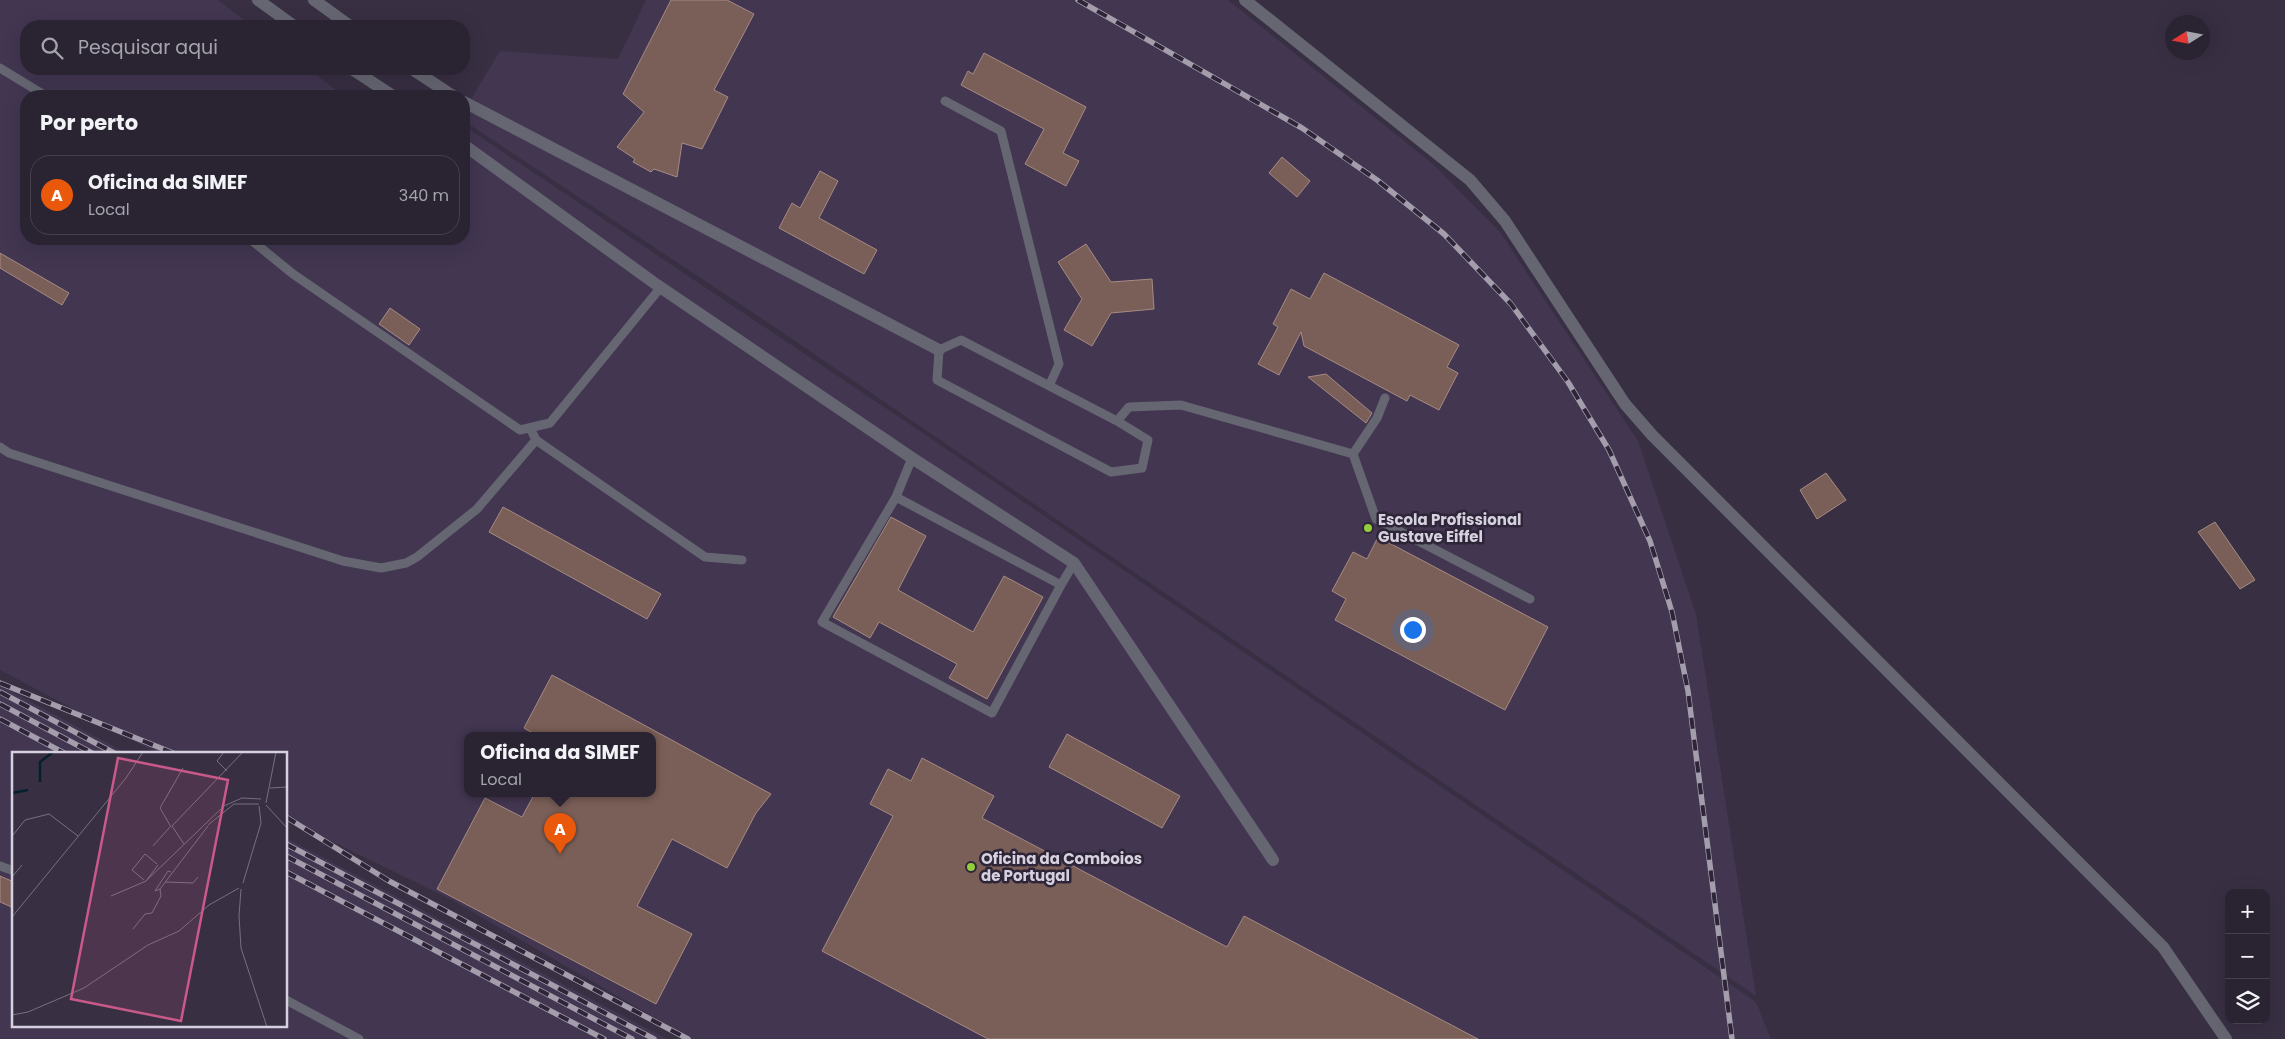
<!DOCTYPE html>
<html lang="pt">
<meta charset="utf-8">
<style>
body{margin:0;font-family:Poppins,sans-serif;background:#362f3e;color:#f1f3f6}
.controls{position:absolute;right:15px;bottom:15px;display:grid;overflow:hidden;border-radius:10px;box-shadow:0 5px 20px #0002}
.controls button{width:45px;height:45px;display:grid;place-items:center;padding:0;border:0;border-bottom:1px solid #46404d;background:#2a2332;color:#f1f3f6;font:25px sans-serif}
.compass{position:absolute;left:2165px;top:15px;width:45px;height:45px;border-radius:50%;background:#2a2332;box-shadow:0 5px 20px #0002;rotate:259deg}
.you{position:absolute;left:1412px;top:629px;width:18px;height:18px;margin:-12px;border:4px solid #fff;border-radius:50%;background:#1a73e8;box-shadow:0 0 0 8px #1a73e833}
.badge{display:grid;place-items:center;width:32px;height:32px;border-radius:50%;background:#ea580c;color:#fff;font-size:16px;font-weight:700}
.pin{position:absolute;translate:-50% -41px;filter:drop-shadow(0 1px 2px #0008)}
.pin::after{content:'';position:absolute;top:26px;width:18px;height:15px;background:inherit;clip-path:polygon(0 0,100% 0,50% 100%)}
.popup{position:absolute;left:464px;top:732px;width:192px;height:65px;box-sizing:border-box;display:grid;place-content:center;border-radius:10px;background:#2a2332;filter:drop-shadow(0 1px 4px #0005);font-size:16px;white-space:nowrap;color:#a5a4ac}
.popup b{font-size:19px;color:#f1f3f6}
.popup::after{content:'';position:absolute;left:50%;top:100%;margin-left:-10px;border:10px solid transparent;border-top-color:#2a2332}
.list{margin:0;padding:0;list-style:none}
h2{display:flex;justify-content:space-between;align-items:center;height:65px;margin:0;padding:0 20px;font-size:21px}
h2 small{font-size:16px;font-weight:400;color:#a5a4ac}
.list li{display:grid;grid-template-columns:32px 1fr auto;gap:15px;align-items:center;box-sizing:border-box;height:80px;margin:0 10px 10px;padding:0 10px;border:1px solid #46404d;border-radius:20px}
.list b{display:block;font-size:19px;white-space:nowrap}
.list p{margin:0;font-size:16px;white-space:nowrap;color:#a5a4ac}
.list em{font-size:16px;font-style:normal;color:#a5a4ac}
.icon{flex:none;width:28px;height:28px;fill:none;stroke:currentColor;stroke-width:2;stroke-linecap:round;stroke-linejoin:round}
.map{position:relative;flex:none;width:2285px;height:1039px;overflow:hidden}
.search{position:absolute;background:#2a2332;box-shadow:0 5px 20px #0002;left:20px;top:20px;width:450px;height:55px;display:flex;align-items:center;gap:12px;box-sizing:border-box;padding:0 18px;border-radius:20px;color:#a5a4ac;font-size:19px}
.panel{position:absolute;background:#2a2332;box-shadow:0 5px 20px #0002;left:20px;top:90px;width:450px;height:155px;border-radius:20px}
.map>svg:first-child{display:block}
.built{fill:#423651;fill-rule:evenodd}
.building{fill:#7a5f58;stroke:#a78a83}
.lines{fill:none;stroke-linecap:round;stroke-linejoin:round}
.service{stroke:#656671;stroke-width:9}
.minor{stroke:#656671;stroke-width:12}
.tertiary{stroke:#656671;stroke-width:12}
.rail-casing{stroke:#a39dac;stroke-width:5.5}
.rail{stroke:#2e2539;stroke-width:4;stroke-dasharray:11;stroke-linecap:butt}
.poi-dot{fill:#94cc3c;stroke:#2e2539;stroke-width:2}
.labels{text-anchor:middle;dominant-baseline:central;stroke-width:5;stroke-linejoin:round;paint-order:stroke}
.poi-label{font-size:15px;font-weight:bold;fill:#d6d1de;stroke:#2e2539;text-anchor:start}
.inset-river{fill:none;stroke:#03212d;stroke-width:2.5}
.inset-road{fill:none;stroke:#777081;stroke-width:1}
.view{fill:#c95989;fill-opacity:0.15;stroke:#c95989;stroke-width:2.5}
.inset-edge{fill:none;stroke:#d6d1de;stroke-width:2.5}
</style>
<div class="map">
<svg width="2285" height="1039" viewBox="0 0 2285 1039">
<rect width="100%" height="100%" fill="#382f43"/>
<!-- built -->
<path class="built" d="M0,0H218L252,26H26V69H308L344,96H26V239H464V126L914,427L1756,1002L1771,1039H691L452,900L286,819V753H157L0,670ZM468,735H652V793H468Z
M646,0H1228L1433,164L1500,232L1638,441L1696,614L1756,996L776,328L464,121V111L500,51L618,59Z
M0,685L126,753H14V1025H286V838L667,1039H0Z"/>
<!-- building -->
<path class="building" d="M671,0H727L754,14L714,90L728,97L702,149L682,143L677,177L654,169L651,172L633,162L635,159L617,147L644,112L623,94Z
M984,53L1086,107L1063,153L1079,161L1066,186L1025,164L1044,129L961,85L968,71L973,74Z
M1282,157L1310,181L1297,197L1269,173Z
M820,171L838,181L819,218L877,250L864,274L779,228L792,203L800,208Z
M1086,244L1111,282L1152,279L1154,309L1111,313L1092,346L1064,330L1082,299L1058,262Z
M0,253L69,293L62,305L0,268Z
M1324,273L1459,345L1447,367L1458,373L1439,410L1410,395L1407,401L1304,346L1301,332L1279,375L1258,364L1278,327L1273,324L1291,289L1310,299Z
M390,308L420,329L409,345L379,324Z
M1326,374L1372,413L1366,423L1308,377Z
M1826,473L1846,500L1817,519L1800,490Z
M503,507L661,594L647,619L489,532Z
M891,517L926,536L898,590L973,632L1004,576L1043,597L987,699L949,678L957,664L879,622L870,638L833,617Z
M2215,522L2255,580L2240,589L2198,532Z
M1378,537L1548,627L1505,710L1335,620L1346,599L1332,591L1353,552L1367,559Z
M552,675L771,794L756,813L727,868L672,839L637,906L692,934L656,1004L437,889L485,798L522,817L535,793H652V735H536L524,728Z
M1067,734L1180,796L1162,828L1049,767Z
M922,758L994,796L982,818L1227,947L1244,916L1478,1039H988L822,951L893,816L870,804L888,769L911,781Z
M0,876L14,882V908L0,902Z"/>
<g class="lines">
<!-- service -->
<path class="service" d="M0,68L46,96
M945,101L1001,131L1059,364L1049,386
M250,239L293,274L520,430L550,423L661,287
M961,340L1117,421L1148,440L1142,468L1111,472L937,380L939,350Z
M1117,421L1129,407L1181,405L1353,454L1376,519L1530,599
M536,440L705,557L742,560
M0,447L9,453L343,561L381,568L406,563L417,557L477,509L536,440L530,428
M1353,454L1377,418L1385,398
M912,458L896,497L1061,585L1074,563
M896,497L822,622L992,713L1061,585
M0,866L14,871
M286,1000L359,1039"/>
<!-- minor -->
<path class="minor" d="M258,0L294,26
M314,0L350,26
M352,69L393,96
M412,69L453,96
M464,102L939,350
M464,145L657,285L912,458L1074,563L1273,860"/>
<!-- tertiary -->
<path class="tertiary" d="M1245,0L1470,180L1505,221L1625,404L1652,435L2163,947L2226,1039"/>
<defs>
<path id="rail" d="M1078,0L1302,128L1377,180L1444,234L1511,304L1568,382L1609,450L1650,541L1672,612L1688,691L1732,1039
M0,683L173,753
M0,692L114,753
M0,704L92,753
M0,719L64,753
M286,817L389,881L688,1039
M286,844L654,1039
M286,856L632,1039
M286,872L604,1039"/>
</defs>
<!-- rail casing -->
<use href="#rail" class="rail-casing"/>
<!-- rail -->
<use href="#rail" class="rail"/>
</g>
<!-- markers -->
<g class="poi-dot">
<circle cx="1368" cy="528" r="5"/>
<circle cx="971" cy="867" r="5"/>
</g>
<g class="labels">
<!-- poi labels -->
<g class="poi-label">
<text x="1378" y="519">Escola Profissional<tspan x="1378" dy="17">Gustave Eiffel</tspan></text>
<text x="981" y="858">Oficina da Comboios<tspan x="981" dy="17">de Portugal</tspan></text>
</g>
</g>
<!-- overview -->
<g transform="translate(12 752)">
<rect width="275" height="275" fill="#382f43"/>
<path class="inset-river" d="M28,30V10L41,0M0,41L16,38"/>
<path class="inset-road" d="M212,0L205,9L215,19M258,36L275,35M254,51L264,0M254,53L275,76M196,73L222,52H247M159,75L148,56L171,16M1,83L13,68L37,62L66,84M172,92L160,74L231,0M141,94L158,75M159,120L156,119L143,139L148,137L196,74M0,125L10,113M132,128L120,118L133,102L145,112M134,129L146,113M153,130L181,131L186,125M231,131L249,71L247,54M229,137L227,164L229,196L255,275M99,144L134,129L212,54L230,46L249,47M0,165L114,26L131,0M121,177L133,162L140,161L149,144L148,137M0,263L16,260L72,236L136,193L167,179L197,153L227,136"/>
<path class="view" d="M106,6L216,28L169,269L59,247Z"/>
<rect width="275" height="275" class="inset-edge"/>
</g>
</svg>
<div class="controls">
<button>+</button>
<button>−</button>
<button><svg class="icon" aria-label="layers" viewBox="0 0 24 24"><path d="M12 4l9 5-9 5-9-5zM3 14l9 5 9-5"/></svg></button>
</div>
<svg class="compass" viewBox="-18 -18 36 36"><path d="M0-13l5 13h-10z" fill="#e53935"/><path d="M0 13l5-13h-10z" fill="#a5a4ac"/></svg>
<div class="you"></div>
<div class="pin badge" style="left:560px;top:854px">A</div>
<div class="popup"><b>Oficina da SIMEF</b>Local</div>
<div class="search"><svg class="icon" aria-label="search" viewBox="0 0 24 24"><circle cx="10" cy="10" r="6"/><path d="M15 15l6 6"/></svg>Pesquisar aqui</div>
<section class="panel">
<h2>Por perto<small></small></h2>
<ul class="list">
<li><span class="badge">A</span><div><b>Oficina da SIMEF</b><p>Local</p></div><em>340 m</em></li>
</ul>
</section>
</div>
